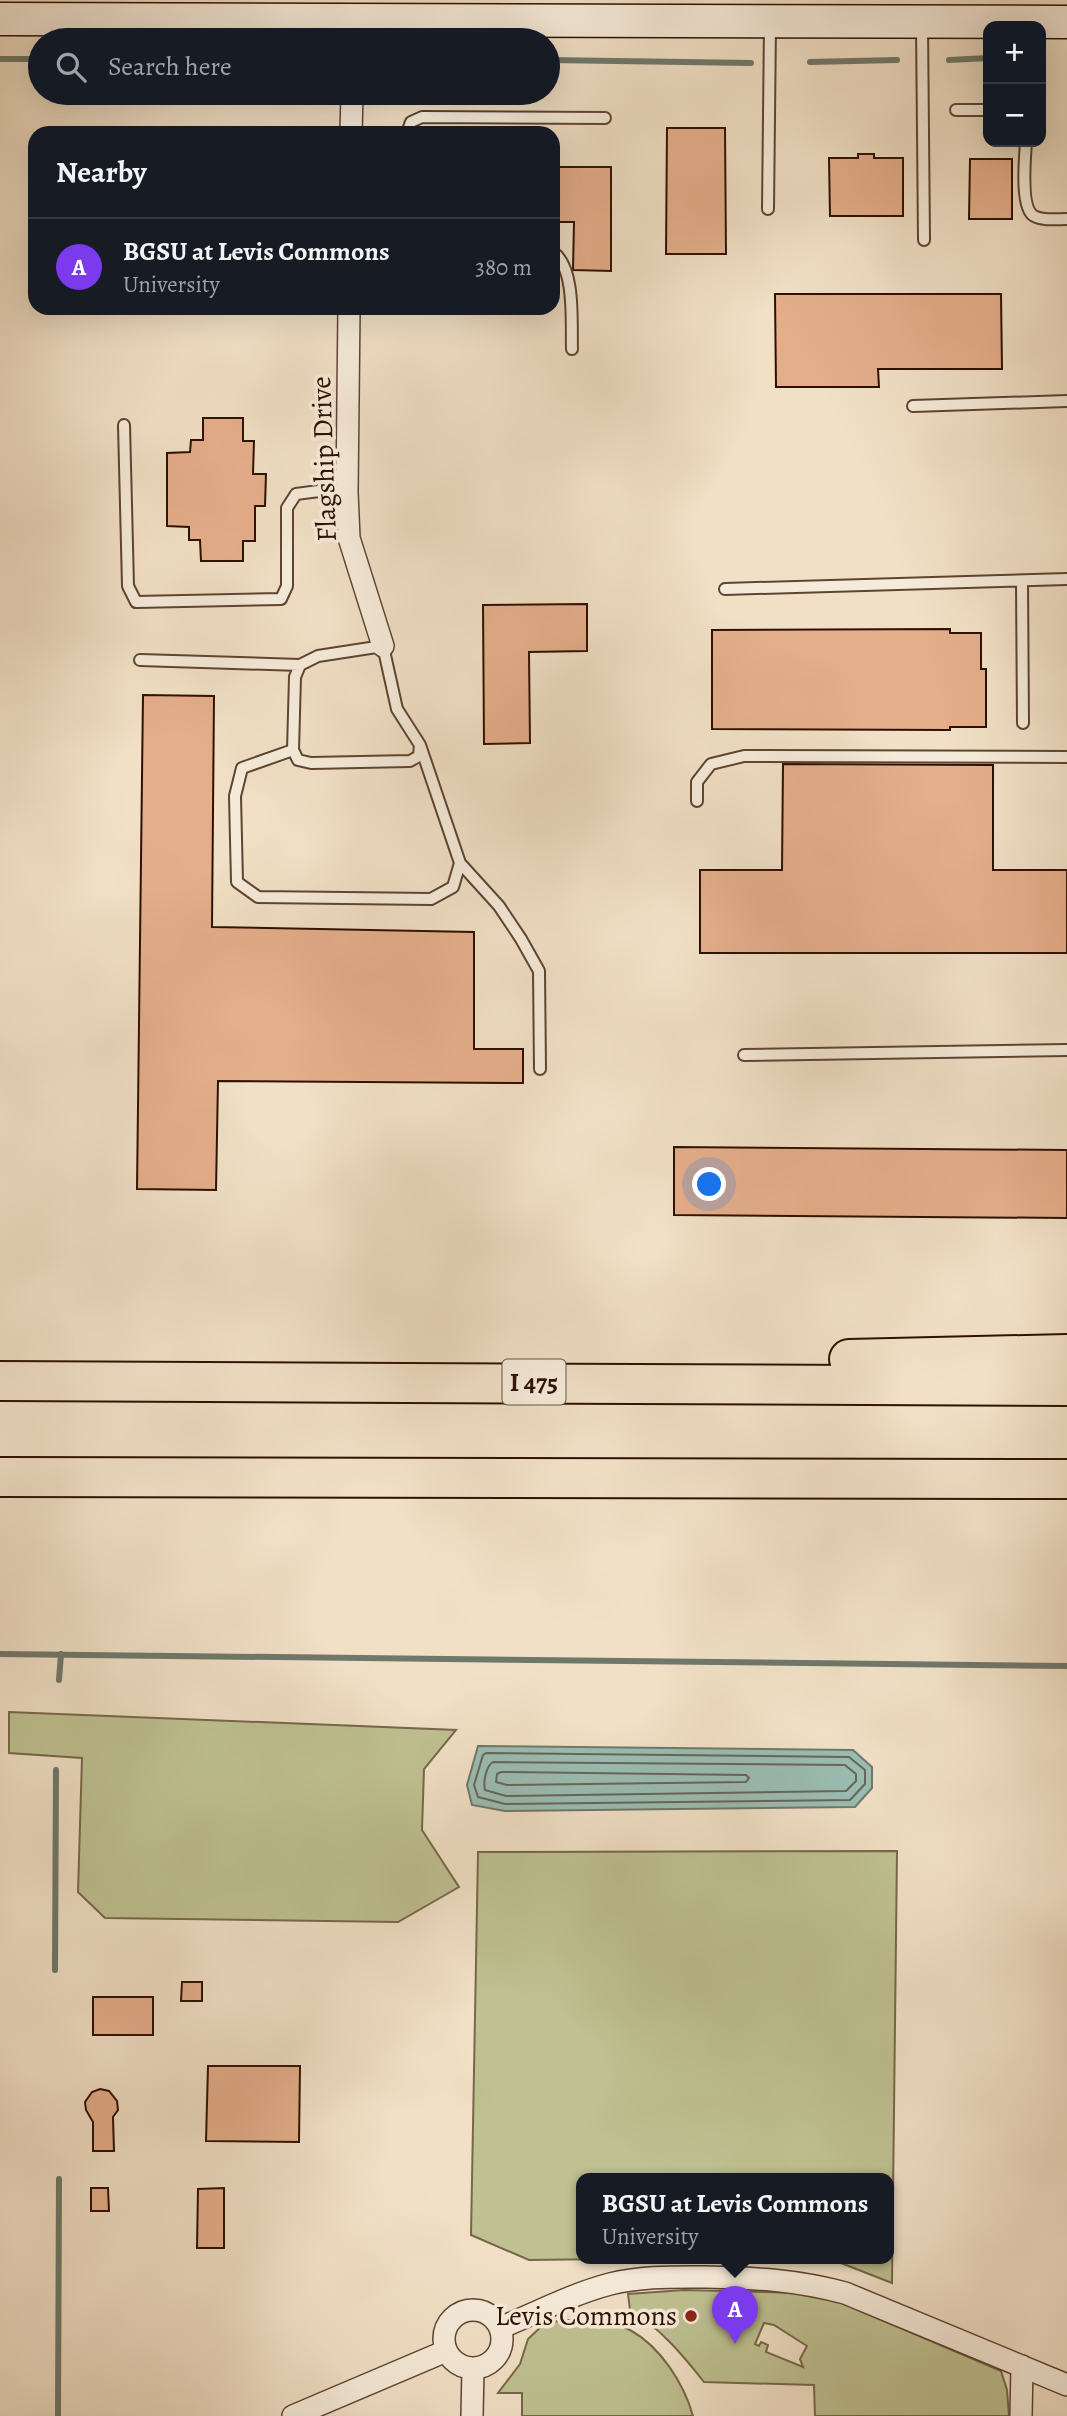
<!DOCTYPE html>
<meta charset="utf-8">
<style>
body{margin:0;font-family:Alegreya,serif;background:#242831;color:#f1f3f6}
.controls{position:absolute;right:21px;top:21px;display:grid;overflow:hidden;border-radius:14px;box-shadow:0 7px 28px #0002}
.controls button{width:63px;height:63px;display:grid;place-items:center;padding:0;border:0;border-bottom:2px solid #363941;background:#171b24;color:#f1f3f6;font:35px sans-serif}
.you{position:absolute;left:710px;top:1185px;width:24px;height:24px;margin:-18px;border:5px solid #fff;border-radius:50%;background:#1a73e8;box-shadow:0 0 0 10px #1a73e833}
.badge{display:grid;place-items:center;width:46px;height:46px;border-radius:50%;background:#7c3aed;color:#fff;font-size:23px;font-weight:700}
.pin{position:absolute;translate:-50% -58px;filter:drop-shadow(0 2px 4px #0008)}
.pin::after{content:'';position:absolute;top:37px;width:24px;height:21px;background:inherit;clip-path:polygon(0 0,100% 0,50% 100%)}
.popup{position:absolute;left:576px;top:2173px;width:318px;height:91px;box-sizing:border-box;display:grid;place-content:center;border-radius:14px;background:#171b24;filter:drop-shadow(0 2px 5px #0005);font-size:23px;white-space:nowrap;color:#9ea1a6}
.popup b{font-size:26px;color:#f1f3f6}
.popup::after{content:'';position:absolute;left:50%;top:100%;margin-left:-14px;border:14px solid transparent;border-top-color:#171b24}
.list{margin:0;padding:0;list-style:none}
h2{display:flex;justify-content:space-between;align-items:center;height:91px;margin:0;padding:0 28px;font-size:30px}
h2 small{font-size:23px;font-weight:400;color:#9ea1a6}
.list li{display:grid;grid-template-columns:46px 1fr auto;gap:21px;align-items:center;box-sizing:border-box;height:98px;padding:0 28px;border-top:2px solid #363941}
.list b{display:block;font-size:26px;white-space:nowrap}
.list p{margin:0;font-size:23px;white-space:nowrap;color:#9ea1a6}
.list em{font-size:23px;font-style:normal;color:#9ea1a6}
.icon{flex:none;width:38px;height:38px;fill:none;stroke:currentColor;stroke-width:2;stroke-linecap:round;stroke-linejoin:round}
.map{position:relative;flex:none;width:1067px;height:2416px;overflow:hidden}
.search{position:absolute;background:#171b24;box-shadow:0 7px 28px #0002;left:28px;top:28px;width:532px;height:77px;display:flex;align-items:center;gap:18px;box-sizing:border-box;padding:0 24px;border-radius:38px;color:#9ea1a6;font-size:26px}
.panel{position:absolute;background:#171b24;box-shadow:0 7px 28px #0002;left:28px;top:126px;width:532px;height:189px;border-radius:21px}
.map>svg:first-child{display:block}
.green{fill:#bfc192;stroke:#766849;stroke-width:2;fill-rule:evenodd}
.water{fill:#9bbdb3;stroke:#6f786b;stroke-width:2}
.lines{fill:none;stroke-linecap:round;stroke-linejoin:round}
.shore{stroke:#64665a;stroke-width:2}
.stream{stroke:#6f786b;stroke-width:6}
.building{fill:#e5ae8b;stroke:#2d1000;stroke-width:2}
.lane-casing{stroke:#5e4432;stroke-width:14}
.street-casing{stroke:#5e4432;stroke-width:24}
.secondary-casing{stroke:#2d1000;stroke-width:35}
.highway-casing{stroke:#2d1000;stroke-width:42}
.lane{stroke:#f6ebda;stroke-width:10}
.street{stroke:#f6ebda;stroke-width:21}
.secondary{stroke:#f6ebda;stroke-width:32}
.highway{stroke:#f1e0c6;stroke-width:38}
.poi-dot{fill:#8f2418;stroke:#f6ebda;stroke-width:2.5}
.labels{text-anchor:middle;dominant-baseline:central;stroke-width:7;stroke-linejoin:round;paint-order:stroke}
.shield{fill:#f6ebda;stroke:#695241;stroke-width:2}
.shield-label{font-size:26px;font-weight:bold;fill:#2d1000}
.street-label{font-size:28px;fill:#2d1000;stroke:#f6ebda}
.poi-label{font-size:28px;fill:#2d1000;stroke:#f6ebda;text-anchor:end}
</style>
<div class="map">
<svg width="1067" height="2416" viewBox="0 0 1067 2416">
<rect width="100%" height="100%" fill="#f1e0c6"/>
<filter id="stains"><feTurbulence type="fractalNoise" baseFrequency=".00286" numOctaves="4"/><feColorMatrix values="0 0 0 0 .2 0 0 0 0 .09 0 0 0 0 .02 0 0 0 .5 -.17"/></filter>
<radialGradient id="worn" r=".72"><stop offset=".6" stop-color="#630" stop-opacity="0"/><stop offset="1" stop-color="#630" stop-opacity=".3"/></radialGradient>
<!-- green -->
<path class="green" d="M9,1712L456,1730L424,1769L422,1830L459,1887L398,1922L105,1918L78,1892L82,1758L9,1753Z
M897,1851L892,2283L828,2258H889V2178H581V2258H685L529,2260L471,2235L478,1852Z
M684,2290L804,2293L842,2303L1001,2371L1007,2390L1009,2416H815L814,2385L704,2382C682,2354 660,2328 630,2310L628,2294ZM764,2323L774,2325L807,2346L800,2359L803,2367L766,2352L768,2345L761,2342L759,2346L755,2344Z
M566,2320C586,2322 612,2321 630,2330C661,2347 684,2384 693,2416H522V2393H498L520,2364L528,2339L545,2323Z"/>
<!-- water -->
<path class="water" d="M478,1746L853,1750L872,1767V1788L855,1807L505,1811L472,1805L467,1785Z"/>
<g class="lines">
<!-- shore -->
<path class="shore" d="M486,1753L849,1757L865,1770V1784L850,1800L505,1804L478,1797L474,1785L483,1755Z
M493,1762L845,1765L856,1774V1781L846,1791L506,1796L485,1790C483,1782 486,1766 493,1762Z
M501,1772L746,1775L749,1778L746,1782L507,1785L496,1782L497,1774Z"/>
<!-- stream -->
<path class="stream" d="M1041,57H1043
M0,59H40
M548,60L751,63
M949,60L988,58
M810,62L897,60
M0,1654L1067,1666
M59,1680L61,1654
M55,1970L56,1770
M58,2416L59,2179"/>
</g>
<!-- building -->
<path class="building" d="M667,128H725L726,254H666Z
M858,154H874V158H903V216H830L829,158H858Z
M970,159H1012V219H969Z
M553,167H611V271L573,270L574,222H555Z
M775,294H1001L1002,369H878L879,387H776Z
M203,418H243V441H254L253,474H266L265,506H255V541H243V561H201L200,540H189V527L167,526V453L190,452L191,440H203Z
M587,604V651L529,652L530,743L484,744L483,605Z
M950,629V633H981V669H986V727H950V730L712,729V630Z
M143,695L214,696L212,927L474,932V1049H523V1083L218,1081L216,1190L137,1189Z
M783,764L993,765V870H1067V953H700V870H782Z
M674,1147L1067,1150V1218L674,1215Z
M182,1982H202V2001H181Z
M93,1997H153V2035H93Z
M208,2066H300L299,2142L206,2141Z
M100,2089L109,2091L117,2101L118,2110L113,2117L114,2151H93V2122L86,2110L85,2102L92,2092Z
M91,2188H108L109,2211H91Z
M224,2188V2248H197L198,2189Z"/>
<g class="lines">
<defs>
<path id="lane" d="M922,24L924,240
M956,110H988
M407,133L411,122L422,117L605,118
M1026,142C1025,158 1020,208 1034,216C1043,221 1057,219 1067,219
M768,209L770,24
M553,252C576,268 571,324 572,349
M913,406L1067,401
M124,425L128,586L136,602L281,599L287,586V508L296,494L319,491L347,492
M1022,581L1023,723
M725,589L1067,579
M383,646L397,709L420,745L419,756L410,761L311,763L298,760L293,750L295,677L300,665L318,656Z
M140,660L300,665
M293,750L242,768L235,796L237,882L258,897L431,899L453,887L460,863L420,745
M697,801V782L711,764L744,756L1067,757
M460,863L499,906L521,939L539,971L540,1069
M744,1055L1067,1050"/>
<path id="street" d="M351,133L352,93
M349,308L347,492L349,538L383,646
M444 2339a29 29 0 1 1 58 0a29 29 0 1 1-58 0Z
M500,2328C536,2313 572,2294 610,2284C642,2276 674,2277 706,2277C757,2278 796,2280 845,2293L1067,2385
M293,2416L446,2351
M472,2416L473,2368
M1021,2416L1022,2366"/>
<path id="secondary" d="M0,19L1067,22"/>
<path id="highway" d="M849,1359L1067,1354
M0,1381L1067,1386
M0,1477L1067,1479"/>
</defs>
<!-- lane casing -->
<use href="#lane" class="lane-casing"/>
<!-- street casing -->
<use href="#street" class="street-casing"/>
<!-- secondary casing -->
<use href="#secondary" class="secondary-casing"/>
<!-- highway casing -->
<use href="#highway" class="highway-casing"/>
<!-- lane -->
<use href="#lane" class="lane"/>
<!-- street -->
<use href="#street" class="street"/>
<!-- secondary -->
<use href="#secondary" class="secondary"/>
<!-- highway -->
<use href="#highway" class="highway"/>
</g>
<!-- markers -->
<circle class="poi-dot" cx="691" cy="2316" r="7"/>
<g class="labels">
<!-- shield labels -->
<rect class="shield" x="502.5" y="1359.5" width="63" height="45" rx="5"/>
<g class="shield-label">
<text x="534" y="1382">I 475</text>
</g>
<!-- street labels -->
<g class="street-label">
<text transform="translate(324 459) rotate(-92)">Flagship Drive</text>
</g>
<!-- poi labels -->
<g class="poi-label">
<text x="677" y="2316">Levis Commons</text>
</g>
</g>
<rect width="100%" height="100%" filter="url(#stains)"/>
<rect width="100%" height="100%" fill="url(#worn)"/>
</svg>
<div class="controls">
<button>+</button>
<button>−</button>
</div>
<div class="you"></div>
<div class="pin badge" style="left:735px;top:2344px">A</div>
<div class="popup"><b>BGSU at Levis Commons</b>University</div>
<div class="search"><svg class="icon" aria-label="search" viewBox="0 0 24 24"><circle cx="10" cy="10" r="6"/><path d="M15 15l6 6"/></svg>Search here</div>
<section class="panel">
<h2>Nearby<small></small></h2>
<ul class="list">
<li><span class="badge">A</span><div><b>BGSU at Levis Commons</b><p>University</p></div><em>380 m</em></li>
</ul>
</section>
</div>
